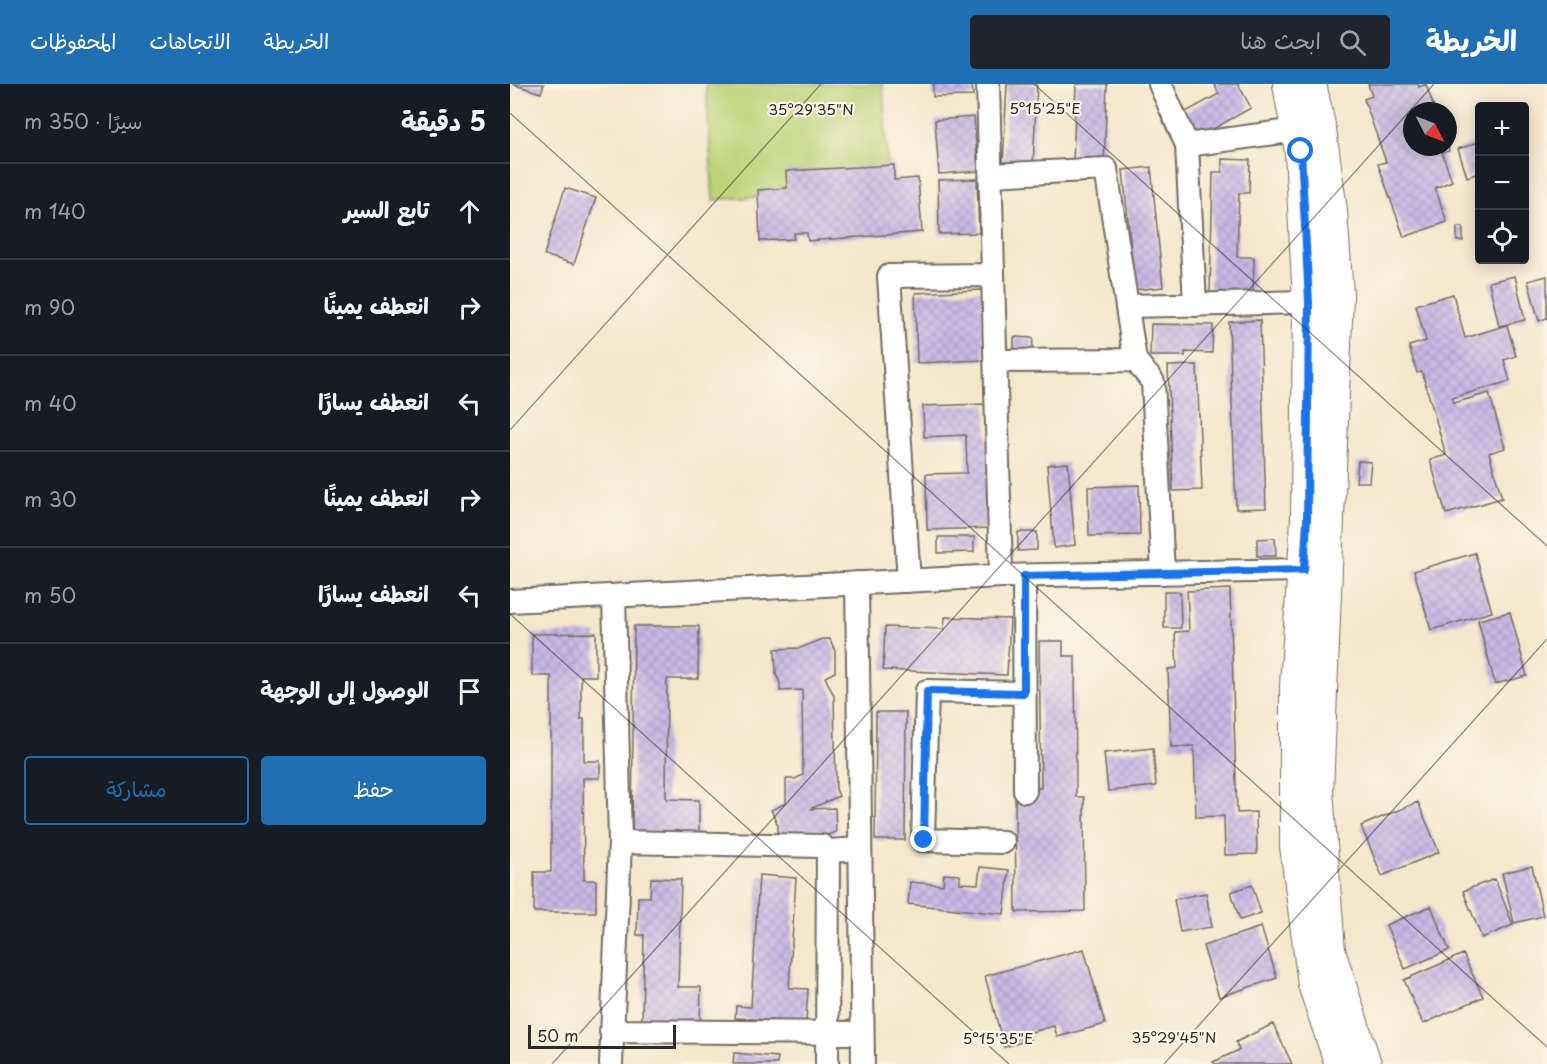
<!DOCTYPE html>
<html lang="ar">
<meta charset="utf-8">
<style>
body{margin:0;font-family:"Playpen Sans","Playpen Sans Arabic",sans-serif;background:#20242c;color:#f1f3f6;direction:rtl}
.controls{position:absolute;right:18px;top:18px;display:grid;overflow:hidden;border-radius:6px;box-shadow:0 3px 15px #0003}
.controls button{width:54px;height:54px;display:grid;place-items:center;padding:0;border:0;border-bottom:2px solid #363941;background:#171b24;color:#f1f3f6;font:30px sans-serif}
.compass{position:absolute;left:893px;top:18px;width:54px;height:54px;border-radius:50%;background:#171b24;box-shadow:0 3px 15px #0003;rotate:132deg}
.scale{position:absolute;left:18px;bottom:15px;width:148px;box-sizing:border-box;padding-left:6px;border:3px solid #2b2b2b;border-top:0;font-size:16px;line-height:21px;white-space:nowrap;color:#2b2b2b;-webkit-text-stroke:4px #fcf5e5;paint-order:stroke}
.stop{position:absolute;width:18px;height:18px;margin:-14px;border:4px solid #1a73e8;border-radius:50%;background:#fff}
.stop.end{background:#1a73e8;border-color:#fff;box-shadow:0 2px 6px #0008}
.list{margin:0;padding:0;list-style:none}
h2{display:flex;justify-content:space-between;align-items:center;height:78px;margin:0;padding:0 24px;font-size:26px}
h2 small{font-size:20px;font-weight:400;color:#9ea1a6}
.list li{display:grid;grid-template-columns:39px 1fr auto;gap:18px;align-items:center;box-sizing:border-box;height:96px;padding:0 24px;border-top:2px solid #363941}
.list b{display:block;font-size:22px;white-space:nowrap}
.list em{font-size:20px;font-style:normal;color:#9ea1a6}
.actions{display:flex;gap:12px;padding:18px 24px}
.actions a{flex:1;padding:14px 0;border:2px solid #1f6fb2;border-radius:6px;text-align:center;font-size:21px;color:#1f6fb2}
.actions .main{background:#1f6fb2;color:#fff}
.icon{flex:none;width:33px;height:33px;fill:none;stroke:currentColor;stroke-width:2;stroke-linecap:round;stroke-linejoin:round}
.map{position:relative;flex:none;width:1037px;height:980px;overflow:hidden;direction:ltr}
header{display:flex;align-items:center;gap:36px;box-sizing:border-box;height:84px;padding:0 30px;background:#1f6fb2;color:#fff}
header strong{font-size:28px}
nav{display:flex;gap:33px;margin-inline-start:auto;font-size:21px}
.search{width:420px;height:54px;background:#20242c;display:flex;align-items:center;gap:15px;box-sizing:border-box;padding:0 21px;border-radius:6px;color:#9ea1a6;font-size:22px}
main{display:flex}
aside{flex:1;background:#171b24}
.map>svg:first-child{display:block}
.green{fill:#bbd276;stroke:#737e50;stroke-width:1.5}
.building{fill:url(#building-cross-hatch)}
.lines{fill:none;stroke-linecap:round;stroke-linejoin:round}
.street-casing{stroke:#716d63;stroke-width:26}
.secondary-casing{stroke:#716d63;stroke-width:34}
.street{stroke:#fff;stroke-width:22}
.secondary{stroke:#fff;stroke-width:32}
.route{stroke:#1a73e8;stroke-width:8}
.ticks{fill:none;stroke:#2b2b2b;stroke-width:1.5;stroke-opacity:0.45}
.ticks-label{font-size:15px;text-anchor:middle;fill:#2b2b2b;stroke:#fcf5e5;stroke-width:4.5;stroke-linejoin:round;paint-order:stroke}
</style>
<header>
<strong>الخريطة</strong>
<div class="search"><svg class="icon" aria-label="search" viewBox="0 0 24 24"><circle cx="10" cy="10" r="6"/><path d="M15 15l6 6"/></svg>ابحث هنا</div>
<nav><a>الخريطة</a><a>الاتجاهات</a><a>المحفوظات</a></nav>
</header>
<main>
<div class="map">
<svg width="1037" height="980" viewBox="0 0 1037 980">
<defs>
<pattern id="building-cross-hatch" width="8" height="8" patternUnits="userSpaceOnUse" patternTransform="scale(1.5)"><rect width="8" height="8" fill="#c7b8e5"/><path d="M0 0l8 8M0 8l8-8" fill="none" stroke="#ab9ec5"/></pattern>
</defs>
<rect width="100%" height="100%" fill="#fcf5e5"/>
<filter id="ink" filterUnits="userSpaceOnUse"><feTurbulence type="fractalNoise" baseFrequency=".0167" numOctaves="2"/><feDisplacementMap in="SourceGraphic" scale="12" xChannelSelector="R" yChannelSelector="G"/><feConvolveMatrix kernelMatrix="1 2 1 2 8 2 1 2 1" color-interpolation-filters="sRGB"/></filter>
<filter id="wash" filterUnits="userSpaceOnUse"><feTurbulence type="fractalNoise" baseFrequency=".008" numOctaves="4" result="noise"/><feDisplacementMap in="SourceGraphic" scale="24" xChannelSelector="R" yChannelSelector="G"/><feGaussianBlur stdDeviation="1.35" result="paint"/><feColorMatrix in="noise" values="0 0 0 0 0 0 0 0 0 0 0 0 0 0 0 0 0 1.4 0 .05"/><feComposite in="paint" operator="in"/></filter>
<g filter="url(#wash)">
<rect width="100%" height="100%" fill="#f4e7cc"/>
<!-- green -->
<path class="green" d="M196,0H373L379,104L203,116Z"/>
<g id="blocks">
<!-- building -->
<path class="building" d="M2,0H34L31,9Z
M423,0H462L463,12L423,13Z
M497,0H527L523,81L493,80Z
M566,0H597L594,81L563,80Z
M704,0H728L741,24L685,55L672,30L709,10Z
M858,0H908L909,3L916,0L925,27H902V63H938L939,67L932,69L942,97L925,104L937,138L894,153L868,80L876,78L854,15L862,12Z
M464,33L468,87L429,90L425,36Z
M969,58V89L957,93L948,65Z
M712,75L740,76L739,109H729L727,173H744L743,210L700,209L703,88H712Z
M384,81V96L408,94L412,148L298,157L297,149H284V155L250,157L248,106L277,104L276,87Z
M641,83L653,203L625,206L613,86Z
M467,95L469,149L429,150L428,96Z
M55,104L86,114L64,180L34,171Z
M947,143H953V157H947Z
M1005,192L1015,236L989,242L979,198Z
M1037,192V234L1029,237L1018,197Z
M472,206L474,276L407,279L405,209Z
M943,210L955,254L997,241L1006,272L994,276L1000,297L942,314L944,319L979,309L995,364L979,369L992,414L936,430L920,376L936,371L912,288L907,289L899,262L916,257L906,221Z
M750,236L756,424L726,425L719,238Z
M641,240L703,241L702,269L675,268V272H640Z
M504,253L523,254L522,272H504Z
M687,281L692,406L663,407L658,282Z
M476,320L480,444L417,446L416,390L457,389L456,351L414,353L413,322Z
M848,377L861,378L859,398H846Z
M558,379L565,461L544,464L537,381Z
M629,401L630,451L579,452L578,403Z
M508,448H527V466L508,467Z
M428,453H464V468L428,469Z
M765,454L766,472H747V455Z
M965,469L982,528L921,546L904,487Z
M720,505L727,729L746,728L747,770L715,771L714,732L686,733L684,662L661,663L658,585L667,584L665,548L679,547L677,507Z
M654,508H670L671,544H654Z
M1000,528L1017,592L985,600L968,536Z
M435,533L500,535L497,591L373,586L375,543L434,545Z
M124,542H189L188,595H157L156,715L189,716V755L122,754Z
M86,549V592H71V635H74V677H90V694H73L74,796H86V828H24V788H41V592H22V550Z
M312,555H320L325,567V588L315,593L324,612L326,705L329,712L300,725L325,724L326,748L315,752L268,753V741L261,726L276,719V695H285L293,691L292,606L270,607V599L266,590L265,565L290,564Z
M529,557H553V572H565L566,713H574L575,827L506,828L505,705L531,704Z
M366,628H396L395,756H365Z
M643,664L646,702L598,707L594,669Z
M908,718L929,768L872,792L851,742Z
M1022,782L1033,832L1004,839L992,789Z
M470,783L499,786L494,830L398,820L400,798L433,801L434,790L450,791V799L468,800Z
M249,791L286,794L279,904L298,905L296,938L225,934L226,922L241,923Z
M141,794L171,795L168,903H191L190,938L132,936L134,851H127L128,813H140Z
M985,795L1003,841L972,854L953,807Z
M742,801L751,829L730,836L721,808Z
M696,809L702,843L670,848L664,815Z
M921,822L939,866L895,885L876,841Z
M751,843L767,894L709,913L693,862Z
M574,865L595,940L547,953L544,942L518,949L520,956L494,963L475,892Z
M953,870L973,913L913,940L894,896Z
M763,940L782,980H705L703,978L729,966L726,958Z
M224,969L268,973L267,980H223Z"/>
</g>
</g>
<g filter="url(#ink)">
<use href="#blocks" fill-opacity="0" stroke="#716d63" stroke-width="1.5"/>
<g class="lines">
<defs>
<path id="street" d="M478,0L491,492
M650,0L677,61L685,221
M677,61L787,46
M481,91L596,85L625,276
M617,222L799,218L814,214
M485,277L625,276L643,298L653,489
M514,492L515,707
M399,497L379,192L483,191
M347,499L353,980
M0,517L491,492L794,486L809,484
M110,758L312,762L318,767L349,765
M493,758L413,756L417,607L514,609
M101,947L352,949
M101,980L110,758L104,512
M317,980L318,767"/>
<path id="secondary" d="M800,0L810,46L821,127L827,211L807,707L819,867L855,980
M779,1L791,67L799,218L797,436L786,601V762L804,900L831,980"/>
</defs>
<!-- street casing -->
<use href="#street" class="street-casing"/>
<!-- secondary casing -->
<use href="#secondary" class="secondary-casing"/>
<!-- street -->
<use href="#street" class="street"/>
<!-- secondary -->
<use href="#secondary" class="secondary"/>
</g>
</g>
<g class="lines" filter="url(#ink)">
<!-- route -->
<path class="route" d="M414,756L417,607L514,609V492L794,486L797,436L799,218L791,67"/>
</g>
<!-- ticks -->
<path class="ticks" d="M524,0L1037,462M0,29L1037,963M0,346L311,0M0,530L499,980M42,980L924,0M654,980L1037,555"/>
<g class="ticks-label">
<text x="535" y="30">5°15'25"E</text>
<text x="301" y="31">35°29'35"N</text>
<text x="664" y="959">35°29'45"N</text>
<text x="488" y="960">5°15'35"E</text>
</g>
</svg>
<div class="controls">
<button>+</button>
<button>−</button>
<button><svg class="icon" aria-label="locate" viewBox="0 0 24 24"><circle cx="12" cy="12" r="6"/><path d="M12 2v4M12 18v4M2 12h4M18 12h4"/></svg></button>
</div>
<svg class="compass" viewBox="-18 -18 36 36"><path d="M0-13l5 13h-10z" fill="#e53935"/><path d="M0 13l5-13h-10z" fill="#9ea1a6"/></svg>
<div class="scale">50 m</div>
<div class="stop" style="left:791px;top:67px"></div>
<div class="stop end" style="left:414px;top:756px"></div>
</div>
<aside>
<h2>5 دقيقة<small>سيرًا · 350 m</small></h2>
<ul class="list">
<li><svg class="icon" aria-label="ahead" viewBox="0 0 24 24"><path d="M12 20V5M6 11l6-6 6 6"/></svg><div><b>تابع السير</b></div><em>140 m</em></li>
<li><svg class="icon" aria-label="right" viewBox="0 0 24 24"><path d="M7 20v-9h11M14 6l5 5-5 5"/></svg><div><b>انعطف يمينًا</b></div><em>90 m</em></li>
<li><svg class="icon" aria-label="left" viewBox="0 0 24 24"><path d="M17 20v-9H6M10 6l-5 5 5 5"/></svg><div><b>انعطف يسارًا</b></div><em>40 m</em></li>
<li><svg class="icon" aria-label="right" viewBox="0 0 24 24"><path d="M7 20v-9h11M14 6l5 5-5 5"/></svg><div><b>انعطف يمينًا</b></div><em>30 m</em></li>
<li><svg class="icon" aria-label="left" viewBox="0 0 24 24"><path d="M17 20v-9H6M10 6l-5 5 5 5"/></svg><div><b>انعطف يسارًا</b></div><em>50 m</em></li>
<li><svg class="icon" aria-label="arrive" viewBox="0 0 24 24"><path d="M6 21V4h12l-3 4 3 4H6"/></svg><div><b>الوصول إلى الوجهة</b></div></li>
</ul>
<div class="actions"><a class="main">حفظ</a><a>مشاركة</a></div>
</aside>
</main>
